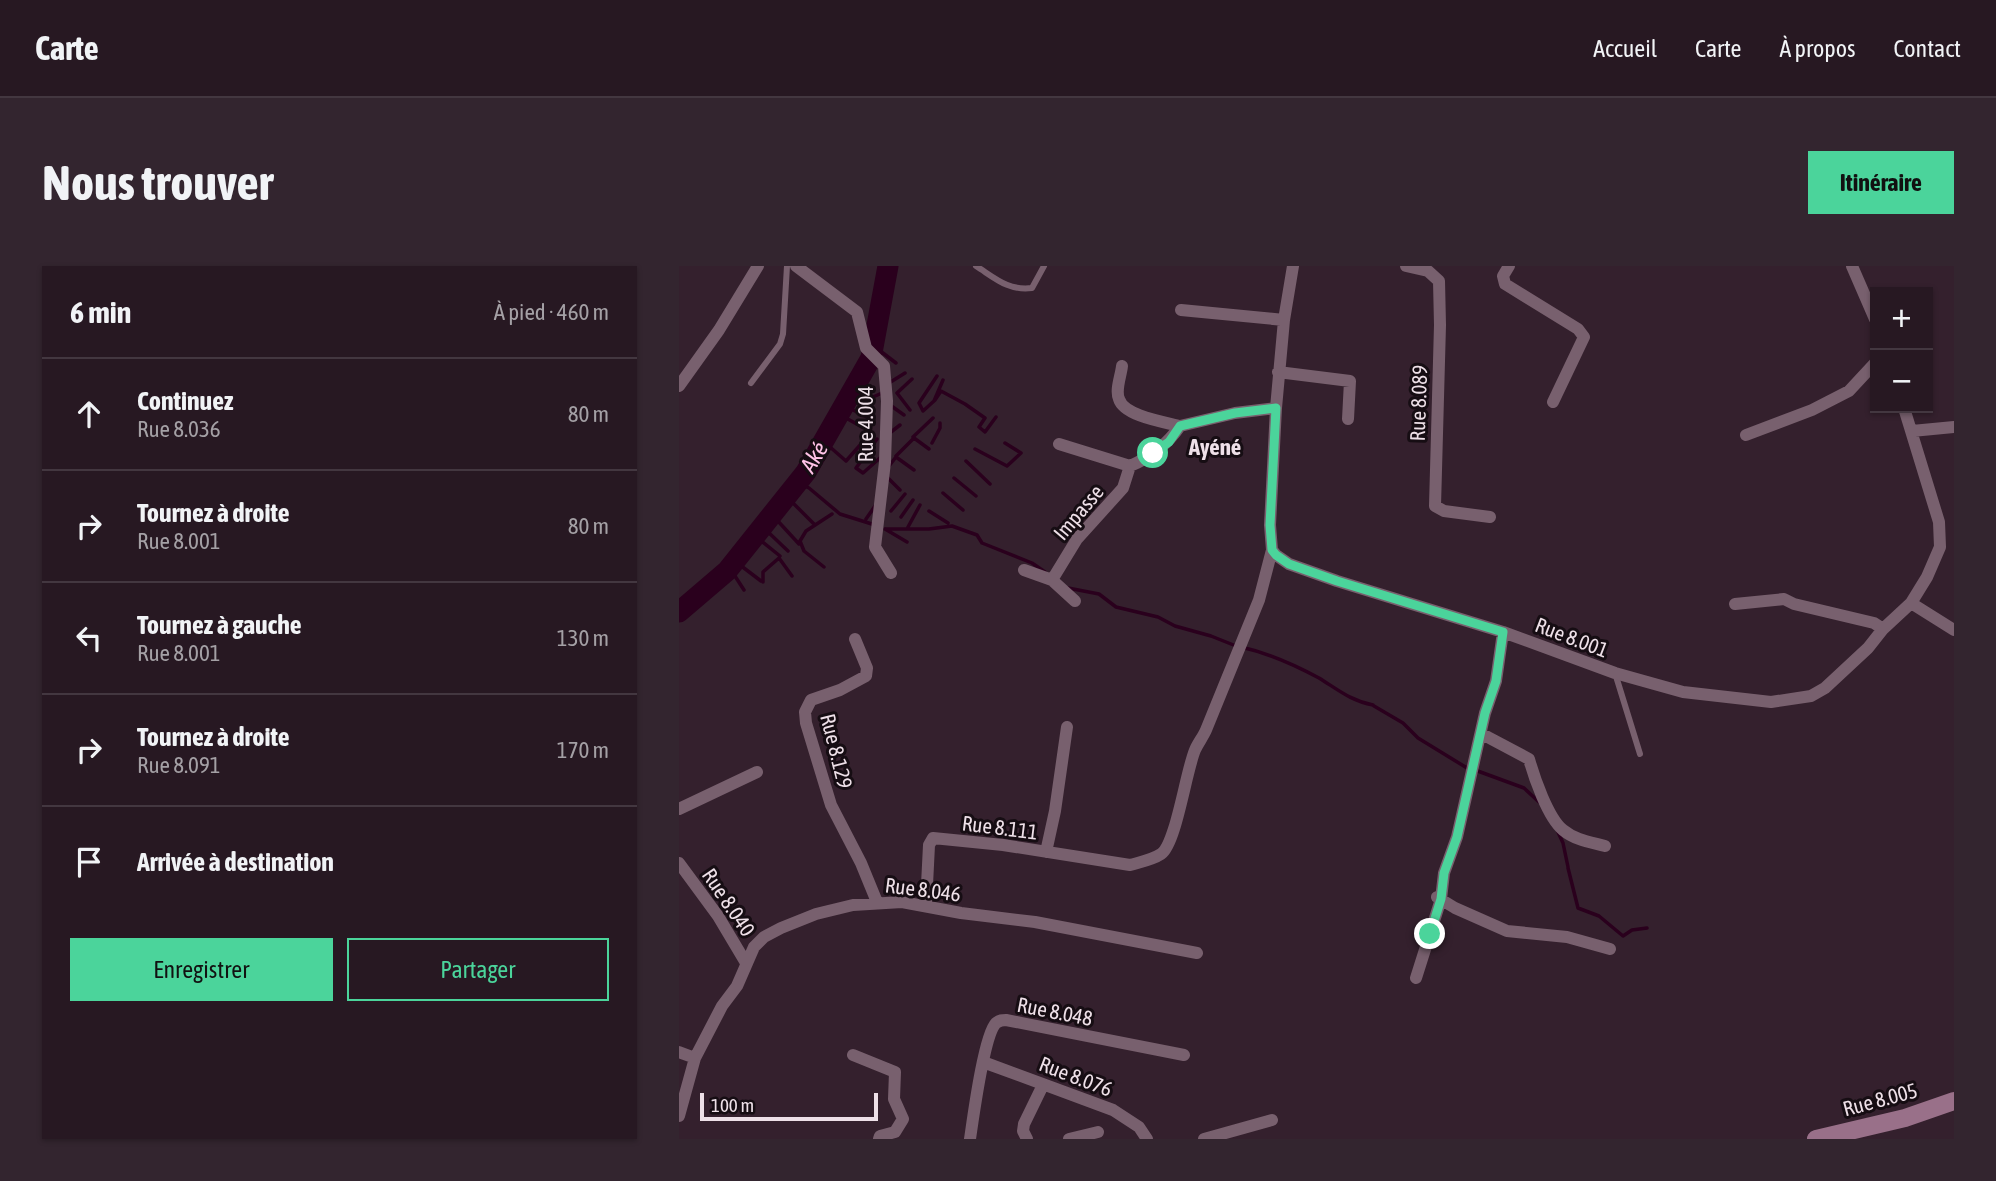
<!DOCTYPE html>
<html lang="fr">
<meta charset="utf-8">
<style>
body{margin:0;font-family:"Asap Condensed",sans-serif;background:#33252f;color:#f1f3f6}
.controls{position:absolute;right:21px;top:21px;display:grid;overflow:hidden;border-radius:0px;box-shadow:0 2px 5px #0004}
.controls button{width:63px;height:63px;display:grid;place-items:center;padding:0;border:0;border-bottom:2px solid #433740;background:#271822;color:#f1f3f6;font:35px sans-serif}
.scale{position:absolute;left:21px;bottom:18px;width:178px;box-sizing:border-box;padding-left:7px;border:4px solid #eee0e8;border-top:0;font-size:19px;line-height:24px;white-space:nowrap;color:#eee0e8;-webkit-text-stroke:5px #160d13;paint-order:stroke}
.stop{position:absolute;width:21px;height:21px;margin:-16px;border:5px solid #4bd49b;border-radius:50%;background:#fff}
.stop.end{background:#4bd49b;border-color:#fff;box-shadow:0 2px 7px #0008}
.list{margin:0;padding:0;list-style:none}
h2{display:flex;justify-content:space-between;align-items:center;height:91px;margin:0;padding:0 28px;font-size:30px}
h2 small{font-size:23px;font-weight:400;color:#a4a0a5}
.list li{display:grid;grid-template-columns:46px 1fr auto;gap:21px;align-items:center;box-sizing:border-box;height:112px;padding:0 28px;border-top:2px solid #433740}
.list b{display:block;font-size:26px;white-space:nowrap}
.list p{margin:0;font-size:23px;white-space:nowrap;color:#a4a0a5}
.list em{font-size:23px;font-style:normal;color:#a4a0a5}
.actions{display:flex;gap:14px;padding:21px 28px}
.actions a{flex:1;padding:16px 0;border:2px solid #4bd49b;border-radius:0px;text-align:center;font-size:24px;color:#4bd49b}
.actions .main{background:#4bd49b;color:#111}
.icon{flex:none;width:38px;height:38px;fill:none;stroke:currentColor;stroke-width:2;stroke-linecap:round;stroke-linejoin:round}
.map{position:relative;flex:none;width:1275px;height:873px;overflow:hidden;border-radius:0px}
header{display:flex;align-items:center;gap:42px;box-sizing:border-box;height:98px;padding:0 35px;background:#271822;border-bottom:2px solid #433740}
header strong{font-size:33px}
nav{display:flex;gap:38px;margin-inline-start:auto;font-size:24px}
.intro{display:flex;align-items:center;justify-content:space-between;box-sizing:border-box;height:168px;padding:0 42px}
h1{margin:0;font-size:49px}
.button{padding:18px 32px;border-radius:0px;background:#4bd49b;color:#111;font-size:24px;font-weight:700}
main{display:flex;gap:42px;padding:0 42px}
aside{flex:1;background:#271822;border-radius:0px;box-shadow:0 2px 5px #0004}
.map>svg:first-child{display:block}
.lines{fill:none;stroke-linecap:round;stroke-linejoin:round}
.stream{stroke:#2a001d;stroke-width:3.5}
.river{stroke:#2a001d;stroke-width:21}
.lane{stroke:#78606e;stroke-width:6}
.street{stroke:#78606e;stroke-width:12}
.secondary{stroke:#997089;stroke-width:18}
.route{stroke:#4bd49b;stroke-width:9}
.labels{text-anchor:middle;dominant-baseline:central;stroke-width:6;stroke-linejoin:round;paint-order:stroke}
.street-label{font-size:21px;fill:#eee0e8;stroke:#160d13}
.neighbourhood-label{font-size:23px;font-weight:bold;fill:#eee0e8;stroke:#160d13}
.water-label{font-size:23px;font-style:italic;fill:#ffc3e7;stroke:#160d13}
</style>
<header>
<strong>Carte</strong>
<nav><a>Accueil</a><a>Carte</a><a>À propos</a><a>Contact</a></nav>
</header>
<div class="intro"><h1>Nous trouver</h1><a class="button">Itinéraire</a></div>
<main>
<aside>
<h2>6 min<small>À pied · 460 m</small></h2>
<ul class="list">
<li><svg class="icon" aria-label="ahead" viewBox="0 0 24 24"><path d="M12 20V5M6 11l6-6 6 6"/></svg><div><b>Continuez</b><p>Rue 8.036</p></div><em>80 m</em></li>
<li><svg class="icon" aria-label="right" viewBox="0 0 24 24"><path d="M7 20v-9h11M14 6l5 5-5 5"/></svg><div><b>Tournez à droite</b><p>Rue 8.001</p></div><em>80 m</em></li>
<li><svg class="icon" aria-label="left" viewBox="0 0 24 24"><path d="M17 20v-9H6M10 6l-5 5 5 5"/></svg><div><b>Tournez à gauche</b><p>Rue 8.001</p></div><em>130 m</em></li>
<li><svg class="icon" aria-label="right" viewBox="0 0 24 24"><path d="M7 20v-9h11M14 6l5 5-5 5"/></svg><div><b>Tournez à droite</b><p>Rue 8.091</p></div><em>170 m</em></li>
<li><svg class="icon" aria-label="arrive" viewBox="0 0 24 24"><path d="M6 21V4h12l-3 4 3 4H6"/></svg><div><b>Arrivée à destination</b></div></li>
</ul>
<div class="actions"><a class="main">Enregistrer</a><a>Partager</a></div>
</aside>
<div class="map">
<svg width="1275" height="873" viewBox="0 0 1275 873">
<rect width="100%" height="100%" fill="#34202d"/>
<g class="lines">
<!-- stream -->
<path class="stream" d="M200,84L217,97
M258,110L240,137L244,145L255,135L264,114
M210,117L226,107
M256,134L262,125L286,138L306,152L300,161L306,166L317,151
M211,139L225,149
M190,140L194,131L203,127
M172,143L190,152
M231,144L218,127L233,113
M167,152L183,161
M212,166L221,159
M234,171L254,152
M198,173L177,202L184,207L202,191
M253,177L261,162V157
M151,181L167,195L190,169
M296,183L328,200L342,187L326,177
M217,190L235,172L250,183
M287,195L311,218
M210,200L217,191L235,204
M207,210L221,224
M275,212L297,230
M121,218L130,222L161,248L196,259
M264,227L284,244
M111,234L136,259
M212,245L226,228
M250,245L269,257
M222,251L234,234
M97,253L120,278
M187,253L196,240
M229,261L241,239
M206,263H250L273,260L298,269L303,277L353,297L366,306
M206,263L228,276
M88,265L109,285
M81,274L101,290
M61,299L82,315
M145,301L125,285L121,275L127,265L153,248
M54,307L65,324
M84,316V306L100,292L113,310
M389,322L420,328L437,341L479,351L496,360L532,370L557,380
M562,381C589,387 616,399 640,412C658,423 672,435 694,439
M695,440L724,457L739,472L788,502
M796,504L845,522L860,536
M879,566L884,577L889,601
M889,602L899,642L920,650L944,670L953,664L968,662"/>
<!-- river -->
<path class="river" d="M0,346L48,305L127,206L192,92L209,0"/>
<!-- lane -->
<path class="lane" d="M297,0C316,12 329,25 353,22L365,0
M72,117L101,78L104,68L108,0
M936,407L961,488"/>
<!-- street -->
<path class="street" d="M117,0L178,46L187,82L205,100L208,135L206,196L196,281L212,307
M614,0L605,54L597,142L591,259L593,284L597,289L610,298L658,315L824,366L936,407L1004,426L1092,436L1132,430L1146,422L1189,382L1204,363L1232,337L1248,311L1261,281L1260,256L1225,142
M727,0L749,5L760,15L761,59L756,240L765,245L811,251
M830,0L824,10L826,18L899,63L905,71L874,136
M1173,0L1196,53
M502,44L605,54
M443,100C442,110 436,124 440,133C445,150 485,156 501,160
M599,106L671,115L669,153
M0,120L40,64L79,0
M1233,165L1275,161
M1067,169L1133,144L1170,125L1196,97
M380,178L451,200C472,191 488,179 501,160L556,147L597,142
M345,304L373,314L396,335
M373,314L398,273L444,222L451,200
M1232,337L1275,364
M1056,338L1105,333L1115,338L1195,357L1204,363
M176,373L188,402L187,410L161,424L132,434L126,446L127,457L152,539L182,597L198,636
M803,468L850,493C855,511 869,552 884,564C896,574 911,576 926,580
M0,543L78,506
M367,586L376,545L388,461
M0,597L39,650L67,697
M758,631L776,642L828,665L888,671L931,683
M247,639L250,579L254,572L324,579L451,599C461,596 473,594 482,588C497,578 507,505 516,484C519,477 524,471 527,464L580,334L593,284
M737,712L762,633L765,607L778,571L806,447L817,415L824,366
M0,786L16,792
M174,789L216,806L215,833L224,853L216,866L201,870L200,873
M304,796L434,844L460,861L468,873
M0,850L16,792L43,740L58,720L75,681L85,671L102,662L137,648L174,639L223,636L282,647L356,656L518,687
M291,873C294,853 305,769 317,757C321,754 323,754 327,754L505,789
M348,873L344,865L345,858L364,819
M390,873L419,866
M525,873L593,854"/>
<!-- secondary -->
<path class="secondary" d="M1137,873L1226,852L1275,835"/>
</g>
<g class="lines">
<!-- route -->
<path class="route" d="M474,187L490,176L501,160L556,147L597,142L591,259L593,284L597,289L610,298L658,315L824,366L817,415L806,447L778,571L765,607L762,633L751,668"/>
</g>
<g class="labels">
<!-- street labels -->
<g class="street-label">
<text transform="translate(739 137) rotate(-88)">Rue 8.089</text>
<text transform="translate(186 158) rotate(-90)">Rue 4.004</text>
<text transform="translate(399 246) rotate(-50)">Impasse</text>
<text transform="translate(893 371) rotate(21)">Rue 8.001</text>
<text transform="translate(158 485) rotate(76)">Rue 8.129</text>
<text transform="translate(321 561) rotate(7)">Rue 8.111</text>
<text transform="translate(244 623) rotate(7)">Rue 8.046</text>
<text transform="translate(50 636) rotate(56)">Rue 8.040</text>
<text transform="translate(376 745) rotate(11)">Rue 8.048</text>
<text transform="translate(397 810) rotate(21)">Rue 8.076</text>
<text transform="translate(1201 833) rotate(-15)">Rue 8.005</text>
</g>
<!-- neighbourhood labels -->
<g class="neighbourhood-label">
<text x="536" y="181">Ayéné</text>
</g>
<!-- water labels -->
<g class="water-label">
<text transform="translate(135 191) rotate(-59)">Aké</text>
</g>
</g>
</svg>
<div class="controls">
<button>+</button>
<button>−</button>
</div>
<div class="scale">100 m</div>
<div class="stop" style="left:474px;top:187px"></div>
<div class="stop end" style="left:751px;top:668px"></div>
</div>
</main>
